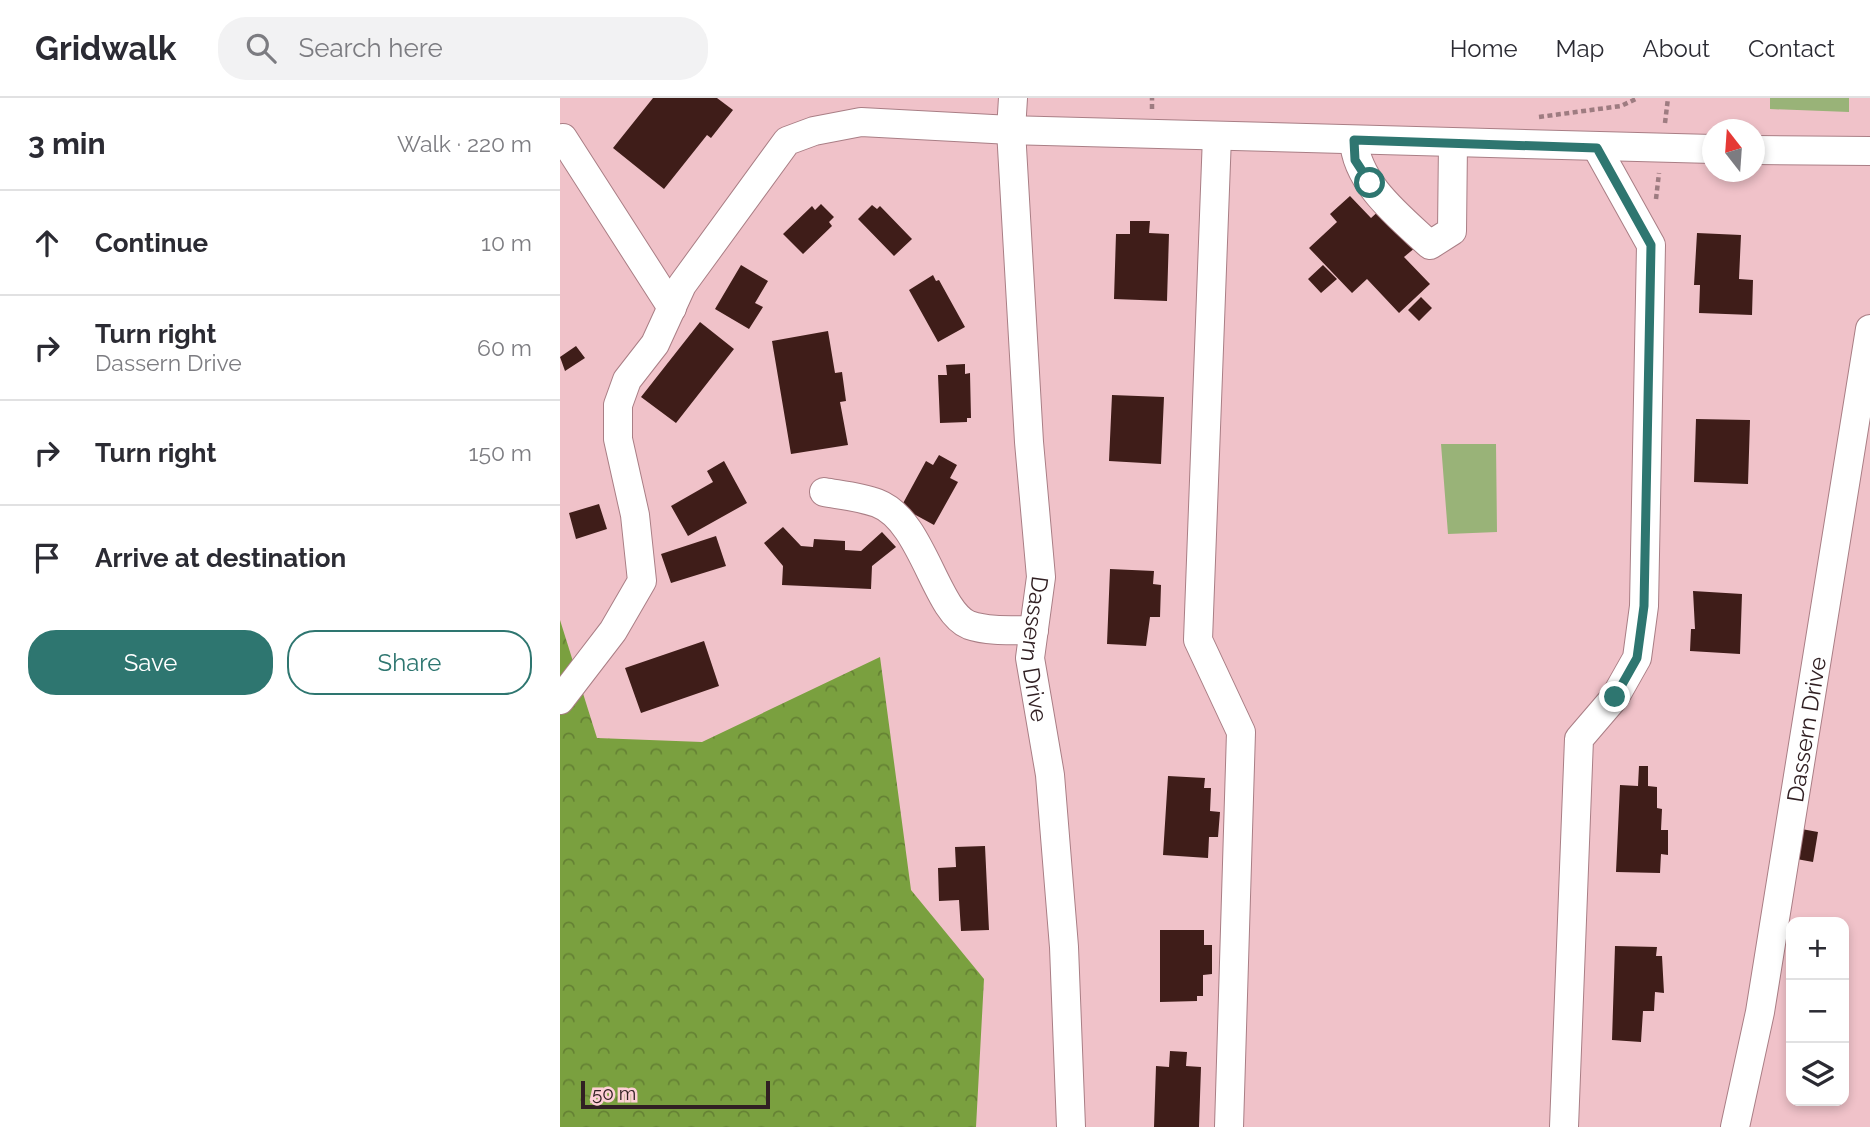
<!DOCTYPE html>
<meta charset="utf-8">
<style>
body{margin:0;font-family:Raleway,sans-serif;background:#f2f2f3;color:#2b2b33}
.controls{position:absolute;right:21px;bottom:21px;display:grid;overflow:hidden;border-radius:14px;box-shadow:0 4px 10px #0003}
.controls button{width:63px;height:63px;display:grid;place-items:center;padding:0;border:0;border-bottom:2px solid #e1e1e2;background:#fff;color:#2b2b33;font:35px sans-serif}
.compass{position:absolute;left:1142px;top:21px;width:63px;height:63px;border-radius:50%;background:#fff;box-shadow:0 4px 10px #0003;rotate:343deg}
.scale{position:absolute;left:21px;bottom:18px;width:189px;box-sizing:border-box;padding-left:7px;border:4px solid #312023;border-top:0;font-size:19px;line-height:24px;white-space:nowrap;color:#312023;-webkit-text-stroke:5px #fecfd6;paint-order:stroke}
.stop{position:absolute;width:21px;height:21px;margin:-16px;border:5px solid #2e7670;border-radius:50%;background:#fff}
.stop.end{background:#2e7670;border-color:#fff;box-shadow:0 2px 7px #0008}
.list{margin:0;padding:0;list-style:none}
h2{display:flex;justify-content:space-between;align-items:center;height:91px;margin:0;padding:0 28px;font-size:30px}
h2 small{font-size:23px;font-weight:400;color:#7c7c81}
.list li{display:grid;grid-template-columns:46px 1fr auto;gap:21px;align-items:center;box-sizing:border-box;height:105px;padding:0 28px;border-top:2px solid #e1e1e2}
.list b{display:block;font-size:26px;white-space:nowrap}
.list p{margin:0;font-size:23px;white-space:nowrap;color:#7c7c81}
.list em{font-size:23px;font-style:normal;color:#7c7c81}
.actions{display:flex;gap:14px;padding:21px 28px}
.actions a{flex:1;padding:16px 0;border:2px solid #2e7670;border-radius:28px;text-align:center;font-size:24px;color:#2e7670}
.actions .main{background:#2e7670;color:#fff}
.icon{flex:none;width:38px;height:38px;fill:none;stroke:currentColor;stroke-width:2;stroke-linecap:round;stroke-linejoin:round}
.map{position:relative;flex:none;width:1310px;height:1029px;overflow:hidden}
header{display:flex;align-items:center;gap:42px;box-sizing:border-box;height:98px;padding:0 35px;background:#fff;border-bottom:2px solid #e1e1e2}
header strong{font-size:33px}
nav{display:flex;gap:38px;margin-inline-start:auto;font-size:24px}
.search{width:490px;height:63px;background:#f2f2f3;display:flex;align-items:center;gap:18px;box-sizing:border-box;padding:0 24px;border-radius:28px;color:#7c7c81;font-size:26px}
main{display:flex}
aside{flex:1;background:#fff}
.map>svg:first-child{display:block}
.green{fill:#99b378}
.forest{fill:url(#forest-crowns)}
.building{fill:#3f1d19}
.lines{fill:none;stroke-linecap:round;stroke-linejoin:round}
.minor-casing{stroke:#a97e85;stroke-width:30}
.path{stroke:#9e7c81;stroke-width:4.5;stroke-dasharray:5 3.5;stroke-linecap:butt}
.minor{stroke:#fff;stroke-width:28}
.route{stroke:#2e7670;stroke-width:9}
.labels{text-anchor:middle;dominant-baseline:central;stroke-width:7;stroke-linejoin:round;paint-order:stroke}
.street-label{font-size:23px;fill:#312023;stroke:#fecfd6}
</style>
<header>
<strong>Gridwalk</strong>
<div class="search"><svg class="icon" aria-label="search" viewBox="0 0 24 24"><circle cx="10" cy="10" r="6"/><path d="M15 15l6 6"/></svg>Search here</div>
<nav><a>Home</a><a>Map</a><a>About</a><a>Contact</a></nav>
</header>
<main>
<aside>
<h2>3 min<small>Walk · 220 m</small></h2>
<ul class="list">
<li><svg class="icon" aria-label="ahead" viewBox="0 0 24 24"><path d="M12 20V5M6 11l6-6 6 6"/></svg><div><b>Continue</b></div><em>10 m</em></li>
<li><svg class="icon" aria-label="right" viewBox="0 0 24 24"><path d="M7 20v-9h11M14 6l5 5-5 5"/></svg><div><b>Turn right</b><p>Dassern Drive</p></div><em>60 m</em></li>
<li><svg class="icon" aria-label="right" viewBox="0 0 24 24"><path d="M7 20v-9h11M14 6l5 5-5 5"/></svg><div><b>Turn right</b></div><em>150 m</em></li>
<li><svg class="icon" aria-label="arrive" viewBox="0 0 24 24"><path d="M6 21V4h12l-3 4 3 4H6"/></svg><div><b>Arrive at destination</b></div></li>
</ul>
<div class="actions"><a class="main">Save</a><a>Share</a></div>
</aside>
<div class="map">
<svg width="1310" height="1029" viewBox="0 0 1310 1029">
<defs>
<pattern id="forest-crowns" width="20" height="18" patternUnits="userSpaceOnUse" patternTransform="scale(1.75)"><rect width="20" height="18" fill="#7aa03f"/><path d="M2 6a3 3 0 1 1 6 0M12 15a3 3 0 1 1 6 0" fill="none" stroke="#658234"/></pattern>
</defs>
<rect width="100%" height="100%" fill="#f0c2c9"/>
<!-- green -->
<path class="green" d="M1210,0H1289V14L1210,11Z
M881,346H936L937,434L888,436Z"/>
<!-- forest -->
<path class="forest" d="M0,522L37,640L142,644L320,559L351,792L424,881L416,1029H0Z"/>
<!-- building -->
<path class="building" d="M93,0H157L173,12L151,40L147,37L104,91L53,50Z
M790,98L811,120L821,111L856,149L844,159L870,186L839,215L807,181L792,195L749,150L777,124L770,116Z
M261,106L274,119L269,124L272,128L243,156L223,136L252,108L255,112Z
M312,107L317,111L320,108L352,141L334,158L298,121Z
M570,123H590L589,135L609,136L607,203L554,201L556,136H570Z
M1137,135L1181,137L1179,181L1193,182L1192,217L1139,215L1140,187H1134Z
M181,167L208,183L195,205L203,209L189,231L155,211Z
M763,167L777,181L761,195L748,181Z
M373,177L376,183L379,182L405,229L378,244L349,192Z
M861,199L872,210L859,223L848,212Z
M140,224L174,251L116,325L81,299Z
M268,233L275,275L282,274L286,303L280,304L288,347L231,356L212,243Z
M16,248L25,260L5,273L0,259Z
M405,266V276L410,275L411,320H407V324L380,325L378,277H387L386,267Z
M552,297L604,299L601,366L549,363Z
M1136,321L1190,322L1188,386L1134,384Z
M379,357L397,367L390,380L398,384L374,427L341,409L366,363L373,367Z
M164,363L187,405L128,438L111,408L153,384L147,373Z
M39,406L47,431L16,441L9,415Z
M223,429L241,448L253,449L254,441L285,443V452L301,453L322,434L336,449L312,468L311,491L222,487L223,468L204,445Z
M156,438L166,468L111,485L101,456Z
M550,471L594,473L593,486L601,487L600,519H590L586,548L547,546Z
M1133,493L1182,496L1180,556L1130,553L1131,531H1135Z
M144,543L159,588L81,615L65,570Z
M1079,668H1088V688L1097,689V710L1102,711L1101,732H1108V757L1101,756L1100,775L1056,774L1060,687L1078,688Z
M608,678L645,680L644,690H651L650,713L660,714L658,739H649L648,760L603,757Z
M1236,730L1258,734L1253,764L1231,760Z
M425,748L429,832L401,833L399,802L379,803L378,770L396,769L395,749Z
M600,832H644V847H652V876L643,877V898H637V903L600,904Z
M1055,848L1097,849L1096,858H1102L1104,895L1095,894L1094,913H1083L1081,944L1052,942Z
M610,953L627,954L626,968L641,969L639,1029H594L596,968L609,969Z"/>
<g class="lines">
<defs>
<g id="minor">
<path id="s1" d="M453,0L451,32L469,344L481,479L470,560L490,677L504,849L511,1029"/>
<path d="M657,38L638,542L681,634L669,1029"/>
<path d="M3,40L112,210"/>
<path d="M794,42C796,85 840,119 870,147L892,133L893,45"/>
<path d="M1195,52L1310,53"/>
<path d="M264,394C281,397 301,399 317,405C363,422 375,513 409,527C429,534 453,532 474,532"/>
<path d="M0,602L53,533L82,483L75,417L58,341V307L67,282L95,246L122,187L227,43L254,33L301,24L451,32L1153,51"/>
<path d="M1004,1029L1019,641L1055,599L1077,560L1084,508L1091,147L1037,50"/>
<path id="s2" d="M1175,1029L1200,914L1310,231"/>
</g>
</defs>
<!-- minor casing -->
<use href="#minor" class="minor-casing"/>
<!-- path -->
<path class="path" d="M592,11V0
M979,19L1061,8L1078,0
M1105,25L1108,0
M1096,101L1099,75"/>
<!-- minor -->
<use href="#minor" class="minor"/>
</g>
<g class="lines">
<!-- route -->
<path class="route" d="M810,85L795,62L794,42L1037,50L1091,147L1084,508L1077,560L1055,599"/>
</g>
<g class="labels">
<!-- street labels -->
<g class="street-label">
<text stroke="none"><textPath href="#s1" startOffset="553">Dassern Drive</textPath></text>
<text stroke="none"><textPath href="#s2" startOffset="404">Dassern Drive</textPath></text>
</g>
</g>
</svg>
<div class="controls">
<button>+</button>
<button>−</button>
<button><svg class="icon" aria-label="layers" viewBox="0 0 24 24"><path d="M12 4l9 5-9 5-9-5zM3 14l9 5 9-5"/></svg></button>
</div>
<svg class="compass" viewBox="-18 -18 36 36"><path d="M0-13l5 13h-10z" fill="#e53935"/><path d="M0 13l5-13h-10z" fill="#7c7c81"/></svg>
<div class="scale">50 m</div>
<div class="stop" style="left:810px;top:85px"></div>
<div class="stop end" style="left:1055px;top:599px"></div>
</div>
</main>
